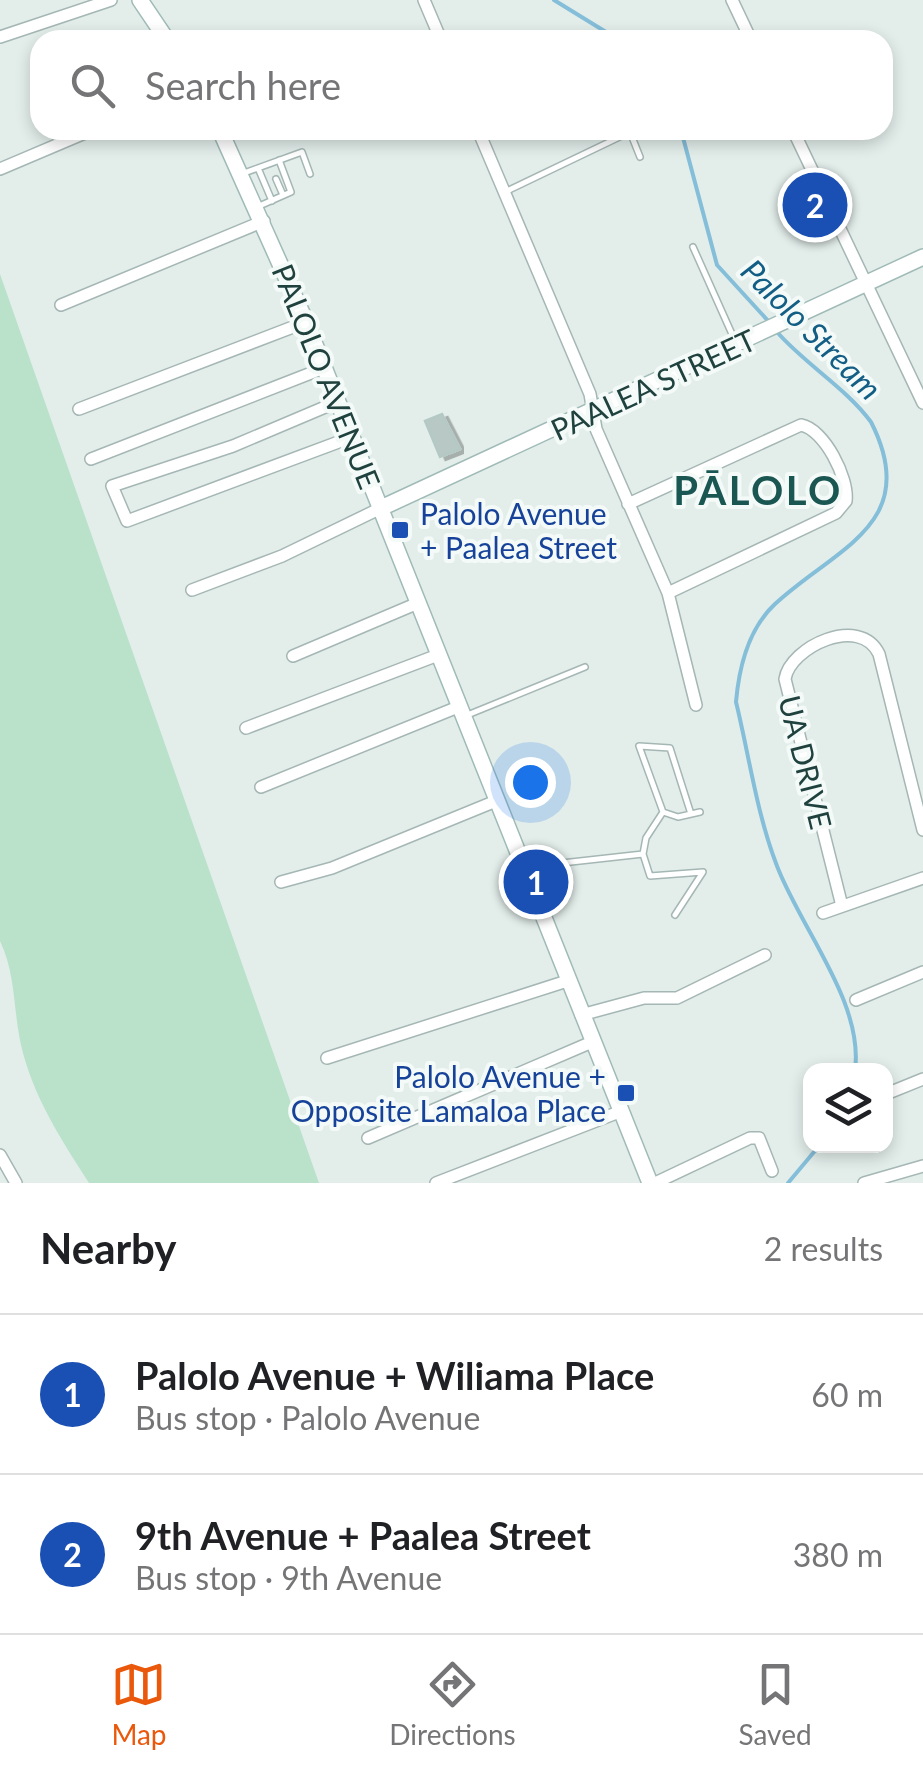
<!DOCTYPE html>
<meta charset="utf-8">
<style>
body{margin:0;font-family:Lato,sans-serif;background:#f2f2f2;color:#202124}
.controls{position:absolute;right:30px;bottom:30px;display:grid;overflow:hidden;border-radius:20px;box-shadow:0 5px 15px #0003}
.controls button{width:90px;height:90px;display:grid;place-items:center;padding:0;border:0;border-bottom:2px solid #e0e0e0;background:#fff;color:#202124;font:50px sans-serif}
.you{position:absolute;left:530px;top:782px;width:35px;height:35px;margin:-25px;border:8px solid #fff;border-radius:50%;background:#1a73e8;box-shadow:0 0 0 15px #1a73e833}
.badge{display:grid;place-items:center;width:65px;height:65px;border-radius:50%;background:#ea580c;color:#fff;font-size:32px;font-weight:700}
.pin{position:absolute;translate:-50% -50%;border:5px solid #fff;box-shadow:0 2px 10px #0006}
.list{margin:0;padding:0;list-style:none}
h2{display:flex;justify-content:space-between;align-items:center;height:130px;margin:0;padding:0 40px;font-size:42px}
h2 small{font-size:32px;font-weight:400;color:#757577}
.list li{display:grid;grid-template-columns:65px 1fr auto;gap:30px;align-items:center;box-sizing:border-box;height:160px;padding:0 40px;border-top:2px solid #e0e0e0}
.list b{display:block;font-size:38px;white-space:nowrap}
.list p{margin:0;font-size:32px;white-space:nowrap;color:#757577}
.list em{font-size:32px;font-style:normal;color:#757577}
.icon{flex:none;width:55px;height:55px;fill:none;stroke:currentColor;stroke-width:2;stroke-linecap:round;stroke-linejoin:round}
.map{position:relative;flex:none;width:923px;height:1183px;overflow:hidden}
.search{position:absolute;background:#fff;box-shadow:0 5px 15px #0003;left:30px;right:30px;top:30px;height:110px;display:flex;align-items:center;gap:25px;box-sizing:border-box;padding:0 35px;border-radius:30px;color:#757577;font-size:38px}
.sheet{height:450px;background:#fff}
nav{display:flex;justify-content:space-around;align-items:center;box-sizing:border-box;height:140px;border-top:2px solid #e0e0e0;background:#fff;font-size:28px;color:#757577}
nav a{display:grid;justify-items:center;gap:5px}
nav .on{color:#ea580c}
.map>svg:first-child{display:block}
.green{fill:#bae2cb}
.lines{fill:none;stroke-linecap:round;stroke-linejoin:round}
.stream{stroke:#85bed9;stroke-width:4}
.building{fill:#b8c9c5;stroke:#b4c9c4;stroke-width:2.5;filter:url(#shadow)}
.lane-casing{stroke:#a5b7b4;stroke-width:8}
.street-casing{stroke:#a5b7b4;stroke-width:14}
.secondary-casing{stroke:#a0bbb7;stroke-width:18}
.lane{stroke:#fff;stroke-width:5}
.street{stroke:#fff;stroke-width:11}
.secondary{stroke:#fff;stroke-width:15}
.transit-dot{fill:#1a4fb4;stroke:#f4faf8;stroke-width:4}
.labels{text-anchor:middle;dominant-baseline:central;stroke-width:8;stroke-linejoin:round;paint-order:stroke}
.street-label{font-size:30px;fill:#20423f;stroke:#f4faf8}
.transit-label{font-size:30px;fill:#164399;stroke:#f4faf8;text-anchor:start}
.water-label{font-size:32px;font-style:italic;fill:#135e85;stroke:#f4faf8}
.district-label{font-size:40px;font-weight:bold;letter-spacing:2.5px;fill:#1a5652;stroke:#f4faf8}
</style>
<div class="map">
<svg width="923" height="1183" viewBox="0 0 923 1183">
<defs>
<filter id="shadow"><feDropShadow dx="5.5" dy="3" stdDeviation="0" flood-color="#0004"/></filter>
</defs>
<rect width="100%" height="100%" fill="#e3eeeb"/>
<!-- green -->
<path class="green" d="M0,274L319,1183H89C61,1139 33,1097 21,1045C13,1009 16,975 0,941Z"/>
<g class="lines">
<!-- stream -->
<path class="stream" d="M554,0L619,40
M681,130L717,265L771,324
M777,332C805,364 846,388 871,422C923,524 835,548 775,604C748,629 739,667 736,702C749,755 757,815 777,866C801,929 864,1003 855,1070
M788,1183L819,1146"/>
</g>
<!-- building -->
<path class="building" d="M442,414L460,449L440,457L425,421Z"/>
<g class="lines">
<defs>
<path id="lane" d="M630,132L640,157
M483,135L495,130
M258,168L272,201
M244,173L302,152L310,174
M276,179L283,195
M507,191L630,132
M257,207L291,192L279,160
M693,247L736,343
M465,716L585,667
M663,812L678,817L700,812
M643,854L646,838L663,812L639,746L670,748L691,814
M526,867L643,854L650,876L703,872L675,915"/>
<path id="street" d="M424,0L441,40
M732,0L751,40
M0,37L111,0
M478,130L590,394L596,429L668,593L696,705
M793,130L923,403
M0,169L92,130
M61,305L264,221
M337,402L233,446L112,486L127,521L352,437
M79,409L306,322
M91,459L324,368
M628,504L801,425C824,429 849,478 846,501L836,513L668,593
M192,590L282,556L381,508
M293,656L418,603
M246,728L438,655
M261,787L458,707
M281,882L332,868L496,801
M842,906L785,679C790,647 860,614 879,654L923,830
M823,913L923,878
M856,1000L923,972
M581,1015L644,998H677L765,955
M327,1058L567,981
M886,1094L923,1079
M368,1138L592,1042
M0,1155L16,1183
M436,1183L619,1112
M655,1183L750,1138H759L772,1171
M864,1183L923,1166"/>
<path id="secondary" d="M140,0L167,40
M220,130L306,322L650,1183
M381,508L923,257"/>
</defs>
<!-- lane casing -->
<use href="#lane" class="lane-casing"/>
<!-- street casing -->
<use href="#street" class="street-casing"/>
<!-- secondary casing -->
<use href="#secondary" class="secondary-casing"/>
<!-- lane -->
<use href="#lane" class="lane"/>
<!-- street -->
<use href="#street" class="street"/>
<!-- secondary -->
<use href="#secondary" class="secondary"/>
</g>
<!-- markers -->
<g class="transit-dot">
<rect x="390" y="520" width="20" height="20" rx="5"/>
<rect x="616" y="1083" width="20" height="20" rx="5"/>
</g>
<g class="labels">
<!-- street labels -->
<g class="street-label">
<text transform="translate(327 376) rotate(68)">PALOLO AVENUE</text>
<text transform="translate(653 384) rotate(-25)">PAALEA STREET</text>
<text transform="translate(806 762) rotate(76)">UA DRIVE</text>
</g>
<!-- transit labels -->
<g class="transit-label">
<text x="420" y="513">Palolo Avenue<tspan x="420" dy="34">+ Paalea Street</tspan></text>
<text x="606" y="1076" text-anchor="end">Palolo Avenue +<tspan x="606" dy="34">Opposite Lamaloa Place</tspan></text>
</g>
<!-- water labels -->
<g class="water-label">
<text transform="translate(812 329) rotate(45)">Palolo Stream</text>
</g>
<!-- district labels -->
<g class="district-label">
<text x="758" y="490">PĀLOLO</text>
</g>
</g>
</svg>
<div class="controls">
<button><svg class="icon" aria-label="layers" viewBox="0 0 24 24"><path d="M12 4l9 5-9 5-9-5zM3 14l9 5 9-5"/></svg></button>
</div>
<div class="you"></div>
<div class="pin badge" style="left:536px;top:882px;background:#1a4fb4">1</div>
<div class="pin badge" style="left:815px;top:205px;background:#1a4fb4">2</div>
<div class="search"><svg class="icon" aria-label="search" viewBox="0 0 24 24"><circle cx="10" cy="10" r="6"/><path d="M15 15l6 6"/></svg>Search here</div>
</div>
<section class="sheet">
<h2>Nearby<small>2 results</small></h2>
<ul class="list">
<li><span class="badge" style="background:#1a4fb4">1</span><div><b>Palolo Avenue + Wiliama Place</b><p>Bus stop · Palolo Avenue</p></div><em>60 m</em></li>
<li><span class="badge" style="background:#1a4fb4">2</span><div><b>9th Avenue + Paalea Street</b><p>Bus stop · 9th Avenue</p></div><em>380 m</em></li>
</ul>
</section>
<nav>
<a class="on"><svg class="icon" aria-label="map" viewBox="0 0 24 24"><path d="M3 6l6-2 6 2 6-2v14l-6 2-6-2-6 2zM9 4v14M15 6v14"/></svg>Map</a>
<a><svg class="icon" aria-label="directions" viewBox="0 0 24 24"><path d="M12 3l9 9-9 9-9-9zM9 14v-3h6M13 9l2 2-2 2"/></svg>Directions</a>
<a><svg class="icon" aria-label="saved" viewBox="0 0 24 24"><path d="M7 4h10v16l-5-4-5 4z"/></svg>Saved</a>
</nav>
